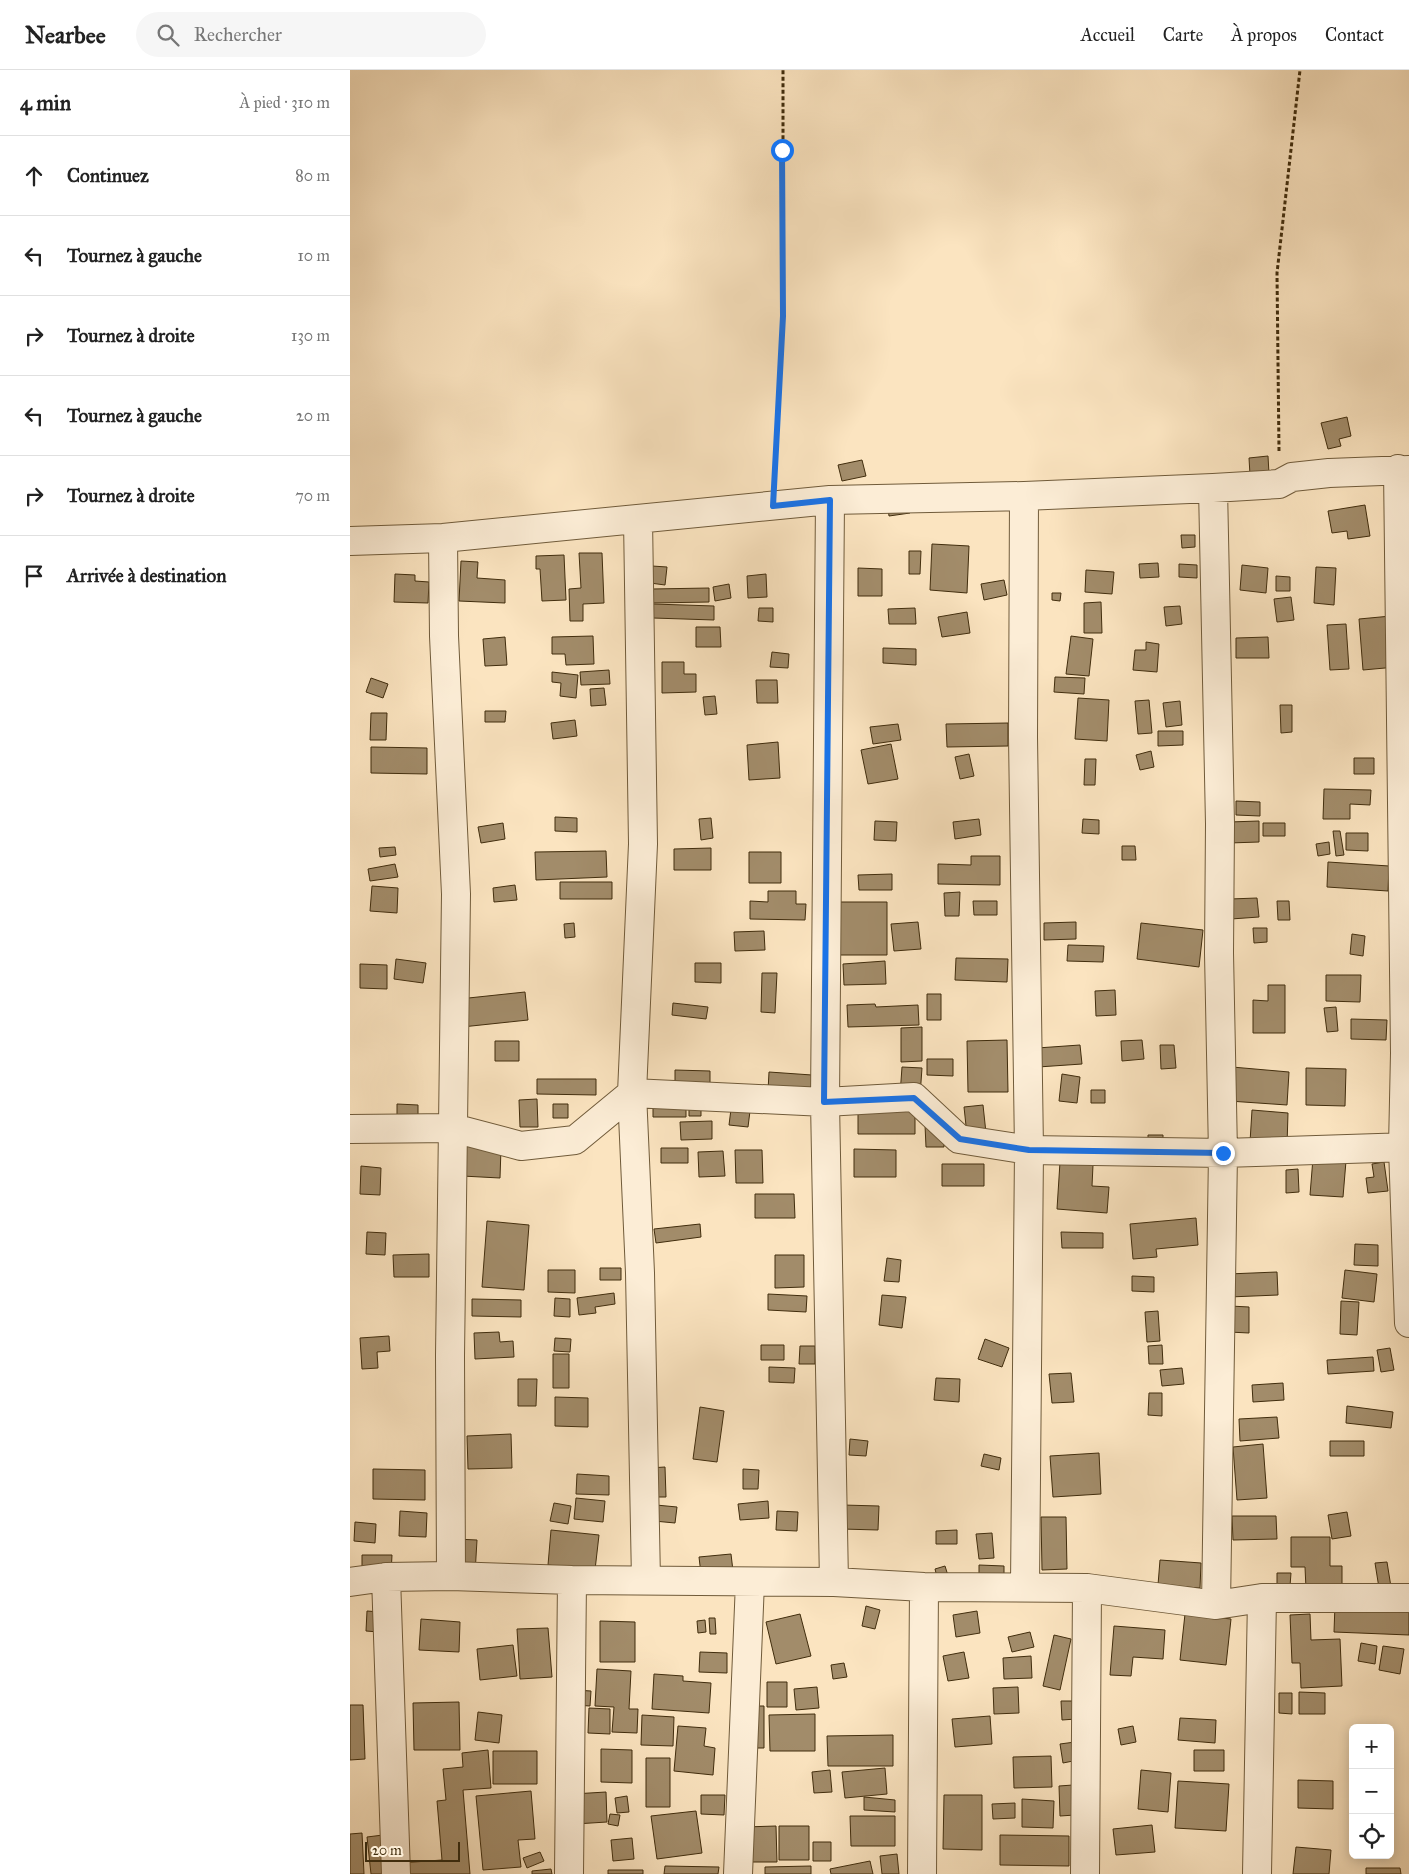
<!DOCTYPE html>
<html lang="fr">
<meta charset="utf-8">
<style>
body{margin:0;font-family:"IM FELL Great Primer",serif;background:#f6f6f6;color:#222}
.controls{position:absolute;right:15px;bottom:15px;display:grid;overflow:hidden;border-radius:8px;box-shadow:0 2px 12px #0003}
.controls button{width:45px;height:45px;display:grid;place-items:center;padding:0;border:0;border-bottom:1px solid #e0e0e0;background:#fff;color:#222;font:25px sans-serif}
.scale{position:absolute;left:15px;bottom:12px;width:95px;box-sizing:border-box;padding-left:5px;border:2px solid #412d0d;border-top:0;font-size:14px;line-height:18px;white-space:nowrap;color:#412d0d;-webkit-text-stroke:4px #fcedd6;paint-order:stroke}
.stop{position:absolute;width:15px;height:15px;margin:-11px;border:4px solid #1a73e8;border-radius:50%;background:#fff}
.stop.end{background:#1a73e8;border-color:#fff;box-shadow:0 1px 5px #0008}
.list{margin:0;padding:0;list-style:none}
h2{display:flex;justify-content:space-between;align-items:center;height:65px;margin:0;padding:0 20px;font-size:21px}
h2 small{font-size:16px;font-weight:400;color:#767676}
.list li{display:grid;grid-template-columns:32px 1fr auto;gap:15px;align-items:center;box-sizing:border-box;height:80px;padding:0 20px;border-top:1px solid #e0e0e0}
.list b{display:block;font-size:19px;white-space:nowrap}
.list em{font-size:16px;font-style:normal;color:#767676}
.icon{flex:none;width:28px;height:28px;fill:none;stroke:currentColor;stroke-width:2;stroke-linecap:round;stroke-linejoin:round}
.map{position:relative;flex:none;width:1059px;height:1804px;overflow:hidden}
header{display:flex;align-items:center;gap:30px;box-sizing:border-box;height:70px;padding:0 25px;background:#fff;border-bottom:1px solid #e0e0e0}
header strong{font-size:24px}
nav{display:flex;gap:28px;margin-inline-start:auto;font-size:18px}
.search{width:350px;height:45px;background:#f6f6f6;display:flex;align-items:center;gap:12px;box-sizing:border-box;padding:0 18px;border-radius:28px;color:#767676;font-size:19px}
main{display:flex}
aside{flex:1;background:#fff}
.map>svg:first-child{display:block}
.building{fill:#a28c6a;stroke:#412d0d}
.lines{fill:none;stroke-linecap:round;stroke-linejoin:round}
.street-casing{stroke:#705b3a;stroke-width:30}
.path{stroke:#412d0d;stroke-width:3;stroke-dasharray:4 2.5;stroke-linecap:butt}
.street{stroke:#fcedd6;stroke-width:28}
.route{stroke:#1a73e8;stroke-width:6}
</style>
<header>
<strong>Nearbee</strong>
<div class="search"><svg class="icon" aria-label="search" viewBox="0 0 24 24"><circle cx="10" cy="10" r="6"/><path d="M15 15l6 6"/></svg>Rechercher</div>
<nav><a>Accueil</a><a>Carte</a><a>À propos</a><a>Contact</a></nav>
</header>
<main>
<aside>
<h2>4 min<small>À pied · 310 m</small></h2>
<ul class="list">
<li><svg class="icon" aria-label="ahead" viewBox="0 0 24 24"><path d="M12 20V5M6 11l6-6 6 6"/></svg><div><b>Continuez</b></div><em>80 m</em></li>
<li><svg class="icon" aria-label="left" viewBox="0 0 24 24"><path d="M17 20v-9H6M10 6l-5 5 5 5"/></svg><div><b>Tournez à gauche</b></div><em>10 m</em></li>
<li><svg class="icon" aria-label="right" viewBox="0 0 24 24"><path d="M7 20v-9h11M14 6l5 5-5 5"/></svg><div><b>Tournez à droite</b></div><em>130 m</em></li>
<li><svg class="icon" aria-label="left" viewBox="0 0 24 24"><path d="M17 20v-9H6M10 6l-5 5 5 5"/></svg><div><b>Tournez à gauche</b></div><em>20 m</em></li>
<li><svg class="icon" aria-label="right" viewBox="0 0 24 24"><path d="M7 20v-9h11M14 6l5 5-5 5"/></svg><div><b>Tournez à droite</b></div><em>70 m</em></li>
<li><svg class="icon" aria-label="arrive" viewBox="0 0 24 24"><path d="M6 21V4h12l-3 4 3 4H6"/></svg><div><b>Arrivée à destination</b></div></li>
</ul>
</aside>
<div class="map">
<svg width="1059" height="1804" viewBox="0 0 1059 1804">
<rect width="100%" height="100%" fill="#fbe4c0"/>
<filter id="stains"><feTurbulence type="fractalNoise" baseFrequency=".004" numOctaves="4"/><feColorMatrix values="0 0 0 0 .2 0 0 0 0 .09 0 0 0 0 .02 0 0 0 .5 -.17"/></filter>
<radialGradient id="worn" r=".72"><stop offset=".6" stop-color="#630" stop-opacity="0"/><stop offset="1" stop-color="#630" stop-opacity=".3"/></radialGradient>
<!-- building -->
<path class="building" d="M997,347L1001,366L989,369L991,376L978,379L971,353Z
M918,386L919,404L900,405L899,388Z
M512,390L516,406L492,411L488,395Z
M559,434L560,443L539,446L538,438Z
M1015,435L1020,466L998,469L997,461L982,463L978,441Z
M831,465H845V477L832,478Z
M582,474L619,476L617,523L580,520Z
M559,481H571L570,504H559Z
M229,483H252L254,533L233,534V551H220L219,519L231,518Z
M214,485L216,530L192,531L190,499H186V486Z
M111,491L128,492L127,508L155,510V533L109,531Z
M808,493L809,507L790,508L789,494Z
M829,494L847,495V508L829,507Z
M892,495L918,498L916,523L890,520Z
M302,496L317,497L315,515L300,513Z
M966,497L986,498L984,535L964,533Z
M508,498L532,499V526H508Z
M736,500L764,502L762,524L735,522Z
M45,504L65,505V511L79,512L78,533L44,532Z
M416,504L417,527L398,528L397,506Z
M926,506L940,507V521H926Z
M654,510L657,525L634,530L631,514Z
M379,514L381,528L365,531L363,517Z
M359,518V532L302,533V519Z
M702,523H711L710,531L702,530Z
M941,527L944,550L927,552L924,529Z
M751,532L752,563H734V533Z
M303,534L364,536V550L303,548Z
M830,536L832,554L816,556L814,537Z
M409,538H423V552L408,551Z
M565,538L566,554H539L538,539Z
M617,542L620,563L592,567L588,547Z
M1041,546L1046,597L1013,600L1009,549Z
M996,554L999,599L980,600L977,555Z
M346,557H370L371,577H346Z
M243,566L244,594L216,595L215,584H202V567Z
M721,566L743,569L739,606L716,604Z
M155,567L157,595L135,596L133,569Z
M918,567L919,588H886V568Z
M796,572L809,574L807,602L783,600L785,580H796Z
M533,578L566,579V595L533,593Z
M422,582L439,584L438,598L420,597Z
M312,592H334V604H346V622L312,623Z
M259,600L260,614L231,615L230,602Z
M202,602L228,605L226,628L210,626L211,613L202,612Z
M705,607L735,608L734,624L704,622Z
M21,608L38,614L33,628L16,622Z
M406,610H427L428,633H407Z
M254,618L256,635L241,636L240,619Z
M365,626L367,644L355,645L353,627Z
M728,628L759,630L757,671L725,669Z
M799,630L802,663L788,664L785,631Z
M830,631L832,655L816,657L813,633Z
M930,635H942V662L931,663Z
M135,641H156L155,652H135Z
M21,643H37L36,670H20Z
M225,650L227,666L203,669L201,653Z
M658,653V676L597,677L596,654Z
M548,654L551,670L523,674L520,657Z
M808,661H833V675L808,676Z
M428,672L430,708L399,710L397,675Z
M541,674L548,709L518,714L511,680Z
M21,677L77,678V704L21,703Z
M801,681L804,697L790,700L786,685Z
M619,684L624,706L610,709L605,687Z
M1004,688H1024V704H1004Z
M735,689H746L745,715H734Z
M974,719L1021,720L1020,735L1000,734V749H973Z
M886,731L910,732V746L886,745Z
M205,747L227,748V762L205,761Z
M361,748L363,768L351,770L349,749Z
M629,749L631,765L605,769L603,752Z
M733,749L749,750V764L732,763Z
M525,751L547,752L546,771L524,770Z
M909,751V772L879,773V752Z
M153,753L155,769L131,773L128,757Z
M913,753H935V766H913Z
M983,761H990L994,785L986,786Z
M996,763H1018V781L996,780Z
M979,772L980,784L968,786L966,774Z
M772,776H785L786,790H772Z
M45,777L46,785L30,787L29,778Z
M361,778V800H324V779Z
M256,781L257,807L186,810L185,782Z
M399,782H431V813H399Z
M621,786H650V815L588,814V794L621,795Z
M978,792L1039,796L1038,821L977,817Z
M45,794L48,807L20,811L18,799Z
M542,804V820H509L508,805Z
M210,812H262V829H210Z
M165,815L167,830L144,832L143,818Z
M22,816L48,818L47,843L20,841Z
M418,821H446V834H456L455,850L400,849V831L418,832Z
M610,822L609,846H595L594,823Z
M907,828L909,847L881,849L880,829Z
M623,831H647V845H624Z
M927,831H939L940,850H928Z
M485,832H537V885H485Z
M568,852L571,879L544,881L541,854Z
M726,852V869L694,870V853Z
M224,853L225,867L215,868L214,854Z
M791,853L853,860L849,897L787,889Z
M903,858H917V872L904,873Z
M414,861L415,880L385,881L384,862Z
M1002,864L1015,866L1013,886L1000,884Z
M718,875L754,876L753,892L717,891Z
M606,888L658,889L657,912L605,910Z
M46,889L76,893L73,913L44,909Z
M535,891L536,914L494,915L493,894Z
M345,893H371V913L345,912Z
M10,894L37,895V919L10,918Z
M412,903H427L425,943L411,942Z
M976,905H1011L1010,932L976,931Z
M918,915H935V963H903V930L918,931Z
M765,920L766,945L746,946L745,921Z
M175,922L178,950L112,957L109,929Z
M577,924H591V950H577Z
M323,933L358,937L356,949L322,945Z
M525,934L526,937L568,935L569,955L498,957L497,935Z
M986,937L988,961L977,962L974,938Z
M1001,949L1037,950L1036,970L1001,969Z
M572,957V991L551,992V958Z
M657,970L658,1022H618L617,971Z
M792,970L794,989L772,991L771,971Z
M145,971H169V991H145Z
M730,975L732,994L688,997L687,978Z
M810,975H824L826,998L811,999Z
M577,989H603V1006L577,1005Z
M552,997L572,998L570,1026L550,1025Z
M882,997L939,1002L937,1035L879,1031Z
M956,998L996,999L995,1036L956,1035Z
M325,1000L360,1001V1023H325Z
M419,1002L462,1005L461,1024L418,1021Z
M712,1004L730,1007L727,1033L709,1031Z
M187,1009H246V1025L187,1024Z
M741,1020H755V1033H741Z
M336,1028V1047H303V1029Z
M187,1029L188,1057H170L169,1030Z
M339,1032H351V1046H339Z
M508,1032H565V1064H508Z
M47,1034L68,1035V1048L47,1047Z
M203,1034H218V1048H203Z
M633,1035L636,1063L617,1065L614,1037Z
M381,1039L400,1041L398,1057L379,1055Z
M902,1040L938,1043L937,1075L900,1072Z
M362,1051V1069L331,1070L330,1052Z
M593,1054L594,1077H576L575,1055Z
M798,1065H813V1078H798Z
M113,1075L151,1078L150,1108L112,1106Z
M311,1078H338V1093H311Z
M504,1079L546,1080V1107H504Z
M385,1080H412L413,1113H386Z
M373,1081L375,1106L349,1107L348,1082Z
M963,1088L996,1091L993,1127L960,1125Z
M710,1092L743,1095L742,1116L759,1117L757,1143L707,1139Z
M1034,1092L1038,1121L1018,1123L1016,1108L1024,1107L1022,1094Z
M592,1094H634V1116H592Z
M11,1096L31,1098L30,1125L10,1124Z
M948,1099L949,1122L936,1123V1100Z
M405,1124H444L445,1148H405Z
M846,1148L848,1175L806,1179L807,1187L783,1189L780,1154Z
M137,1151L179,1155L174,1220L132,1217Z
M350,1154L351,1167L306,1173L304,1159Z
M17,1162L36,1163L35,1185L16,1184Z
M711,1162L753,1163V1178H712Z
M1005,1174L1028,1175V1196L1004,1195Z
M79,1184V1207H44L43,1185Z
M425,1185H454V1217L425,1218Z
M537,1188L551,1190L549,1212L534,1211Z
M250,1198H271V1210H250Z
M198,1200H225V1223L198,1222Z
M995,1200L1027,1204L1024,1232L992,1228Z
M927,1202L928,1225L879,1227L878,1204Z
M782,1206L804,1207V1222L782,1221Z
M264,1223L265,1234L245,1237L246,1243L229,1245L227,1228Z
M418,1224L457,1226L456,1242L418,1240Z
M532,1225L556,1227L552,1258L529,1255Z
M205,1228L220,1229V1247L204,1246Z
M122,1229L171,1230V1247L122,1246Z
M991,1231L1009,1232L1007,1265L990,1264Z
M880,1236L899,1237V1263L879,1262Z
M808,1241L810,1271L797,1272L795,1242Z
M149,1262L150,1272L163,1271L164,1287L125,1289L124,1263Z
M39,1266L40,1281L27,1282L28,1298L12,1299L10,1268Z
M205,1268L221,1269L220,1282L204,1281Z
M635,1269L659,1278L652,1297L628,1289Z
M411,1275H434V1290H411Z
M812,1275L813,1294H799L798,1276Z
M450,1276H465V1294H449Z
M1040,1278L1044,1300L1031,1302L1027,1280Z
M203,1284H219V1318H203Z
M1023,1287L1024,1301L978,1304L977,1290Z
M419,1297L445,1298L444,1313L419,1312Z
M832,1298L834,1314L812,1316L810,1300Z
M721,1303L724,1332L702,1333L699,1304Z
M586,1308L610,1309L609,1332L584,1330Z
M168,1309H187L186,1336H168Z
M933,1313L934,1330L903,1332L902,1315Z
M799,1323H812V1346L798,1345Z
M205,1327L238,1328V1357L205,1356Z
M997,1336L1043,1342L1041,1358L996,1353Z
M350,1337L374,1341L367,1392L343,1389Z
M927,1347L929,1368L890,1371L889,1349Z
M161,1364L162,1398L118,1399L117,1366Z
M500,1369L518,1371L516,1386L499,1385Z
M980,1371H1014V1386H980Z
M913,1374L917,1428L887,1430L883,1377Z
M749,1383L751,1424L703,1427L700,1386Z
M634,1384L651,1388L649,1400L631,1396Z
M315,1397L316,1427H300L299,1398Z
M23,1399L75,1400V1430L23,1429Z
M393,1399L409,1400L408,1419H393Z
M227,1404L259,1406V1425L226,1424Z
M226,1428L255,1431L253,1452L224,1449Z
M418,1431L419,1448L390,1450L388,1434Z
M204,1433L221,1436L218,1454L200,1451Z
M306,1435L327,1437L325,1453L304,1451Z
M493,1435L529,1436L528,1460L492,1459Z
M50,1441L77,1443L76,1467L49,1466Z
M427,1441L448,1442L447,1461L426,1460Z
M997,1442L1001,1466L982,1469L978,1445Z
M882,1446H926L927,1469L883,1470Z
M691,1447H716L717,1499L692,1500Z
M5,1452L26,1454L25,1473L4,1471Z
M201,1460L249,1465L245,1500L198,1495Z
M607,1460V1474H586V1461Z
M642,1463L644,1488L629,1489L626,1464Z
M941,1467H980V1496H992V1520L956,1519L955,1497H941Z
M105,1469L127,1470L125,1504L103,1494Z
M381,1484L383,1501L351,1504L349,1487Z
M12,1485H42L41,1504L12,1503Z
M810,1490L851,1493L850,1518L808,1515Z
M1037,1492L1041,1517L1029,1518L1025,1493Z
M629,1495L654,1496V1507L629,1506Z
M595,1496L600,1512L589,1515L585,1499Z
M927,1503H941L940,1516H927Z
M985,1534L1059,1536V1565L984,1562Z
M516,1536L530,1540L525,1559L512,1556Z
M17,1541L30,1542L29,1562L16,1561Z
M627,1541L630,1563L606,1567L603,1545Z
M450,1544L461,1586L426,1594L416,1552Z
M835,1544L881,1549L876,1595L830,1590Z
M960,1544L961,1570L990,1569L992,1616L951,1618L950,1593H942L940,1545Z
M359,1548H365L366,1564H360Z
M71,1549L110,1552L109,1582L69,1580Z
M355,1550L356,1562L348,1563L347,1551Z
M250,1551L285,1552V1592H250Z
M764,1556L815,1560L813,1589L783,1587L781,1606L760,1605Z
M198,1558L202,1607L170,1609L167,1559Z
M680,1562L684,1577L662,1582L658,1567Z
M704,1565L721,1569L710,1620L693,1616Z
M1011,1573L1027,1576L1025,1594L1008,1591Z
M163,1575L167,1606L130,1610L127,1579Z
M1033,1576L1054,1579L1050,1604L1029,1600Z
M350,1582L377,1583V1603L349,1602Z
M614,1582L619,1608L598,1611L593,1586Z
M681,1586L682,1608L654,1609L653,1588Z
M494,1593L497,1607L483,1609L481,1595Z
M247,1599L281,1601L279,1639H288L287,1663L262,1662L264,1637L245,1636Z
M304,1604L333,1606V1611L361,1613L359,1643L302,1639Z
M417,1612H437V1637H417Z
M467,1617L469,1638L446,1640L444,1619Z
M668,1617L669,1643L644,1644L643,1618Z
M225,1620L241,1621L240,1636L225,1635Z
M949,1622L975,1623V1644H949Z
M929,1623H942V1644L929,1643Z
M711,1631H725L726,1649L712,1650Z
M109,1632L110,1680H64L63,1633Z
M0,1635H13L15,1689L0,1690Z
M396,1636H414V1678H397Z
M239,1638L260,1639V1664L238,1663Z
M128,1642L152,1645L149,1673L125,1670Z
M465,1644V1681H420L419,1645Z
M292,1645L324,1647L323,1676L291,1675Z
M640,1646L642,1674L605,1677L602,1649Z
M830,1648L866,1650L865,1673L828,1670Z
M328,1656L356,1658L354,1676L365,1678L363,1705L324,1701Z
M783,1656L786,1672L771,1675L768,1659Z
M543,1665V1696H478L477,1666Z
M725,1672L728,1690L713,1693L710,1674Z
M251,1679L282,1680V1713L251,1712Z
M138,1680L141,1718L113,1720L120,1804H51L50,1793L92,1790L87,1731L96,1730L93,1699L113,1697L112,1683Z
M844,1680H874V1701H844Z
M143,1681H187V1714H143Z
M701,1686L702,1717L664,1718L663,1687Z
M296,1688H320V1737H296Z
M535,1698L537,1724L495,1728L492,1702Z
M480,1700L482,1722L464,1723L462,1702Z
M791,1700L821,1703L818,1742L788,1739Z
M948,1710L983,1711V1739L948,1738Z
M828,1711L879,1714L876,1761L825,1758Z
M723,1715L725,1745L710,1746L709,1716Z
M181,1721L185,1769L168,1770L171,1797L133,1800L126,1726Z
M256,1722L257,1752L225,1754L223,1724Z
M351,1725H375L374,1745L351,1744Z
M594,1725H632V1780L593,1779Z
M277,1726L279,1742L267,1743L265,1728Z
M514,1727L545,1730V1742L514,1740Z
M672,1729L704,1731L703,1758L672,1757Z
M665,1733V1748L643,1749L642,1734Z
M346,1741L352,1783L307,1789L301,1746Z
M260,1744L270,1745L268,1756L258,1754Z
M500,1746H545V1776H501Z
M802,1755L805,1782L766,1785L763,1759Z
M426,1756L427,1792H395L394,1757Z
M429,1756H459V1790H429Z
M12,1763L14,1804H0V1764Z
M33,1765L38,1804H21L17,1767Z
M650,1765L719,1766V1796L650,1795Z
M282,1768L284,1789L263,1791L261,1770Z
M463,1772H481V1791H463Z
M946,1777L981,1780L979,1804H943Z
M190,1782L194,1791L177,1798L173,1788Z
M547,1784L549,1804H532L530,1786Z
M520,1791L523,1804H481L480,1799Z
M315,1796L369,1797L368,1804H314Z
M461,1796V1804H415V1797Z
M1016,1798H1050L1051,1804H1016Z
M201,1799L202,1804H182V1801Z
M258,1800H293V1804H258Z"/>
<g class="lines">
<defs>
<path id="street" d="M1048,399L1055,983L1053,1077L1059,1253
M863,418L870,754L869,883L873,1083L866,1535
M674,426L673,667L679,1080L675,1516
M480,430L475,1032L484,1512
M288,449L293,774L282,1023L290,1203L296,1510
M93,468L94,566L106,824L100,1286L101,1506
M0,471L93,468L480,430L674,426L863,418L929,414L942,407L979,403L1059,400
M0,1059L103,1058L171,1076L225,1070L282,1023L475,1032L564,1027L609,1069L679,1080L873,1083L1059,1077
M36,1507L46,1804
M0,1512L36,1507L101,1506L222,1510L484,1512L574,1517L737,1518L866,1535L912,1528H1059
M219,1804L222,1510
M388,1804L400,1512
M572,1804L574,1517
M735,1804L737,1518
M907,1804L912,1528"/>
</defs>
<!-- street casing -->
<use href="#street" class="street-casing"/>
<!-- path -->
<path class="path" d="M929,381L927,203L950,0
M424,407L433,246V0"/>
<!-- street -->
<use href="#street" class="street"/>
</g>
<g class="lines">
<!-- route -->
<path class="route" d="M432,80L433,246L423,436L480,430L474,1032L564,1028L610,1069L679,1080L873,1083"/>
</g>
<rect width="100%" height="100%" filter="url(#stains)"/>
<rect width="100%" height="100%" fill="url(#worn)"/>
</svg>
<div class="controls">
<button>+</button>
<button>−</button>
<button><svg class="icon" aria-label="locate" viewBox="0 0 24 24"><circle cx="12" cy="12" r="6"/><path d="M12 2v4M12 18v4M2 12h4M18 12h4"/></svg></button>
</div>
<div class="scale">20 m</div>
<div class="stop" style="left:432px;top:80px"></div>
<div class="stop end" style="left:873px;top:1083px"></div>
</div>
</main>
